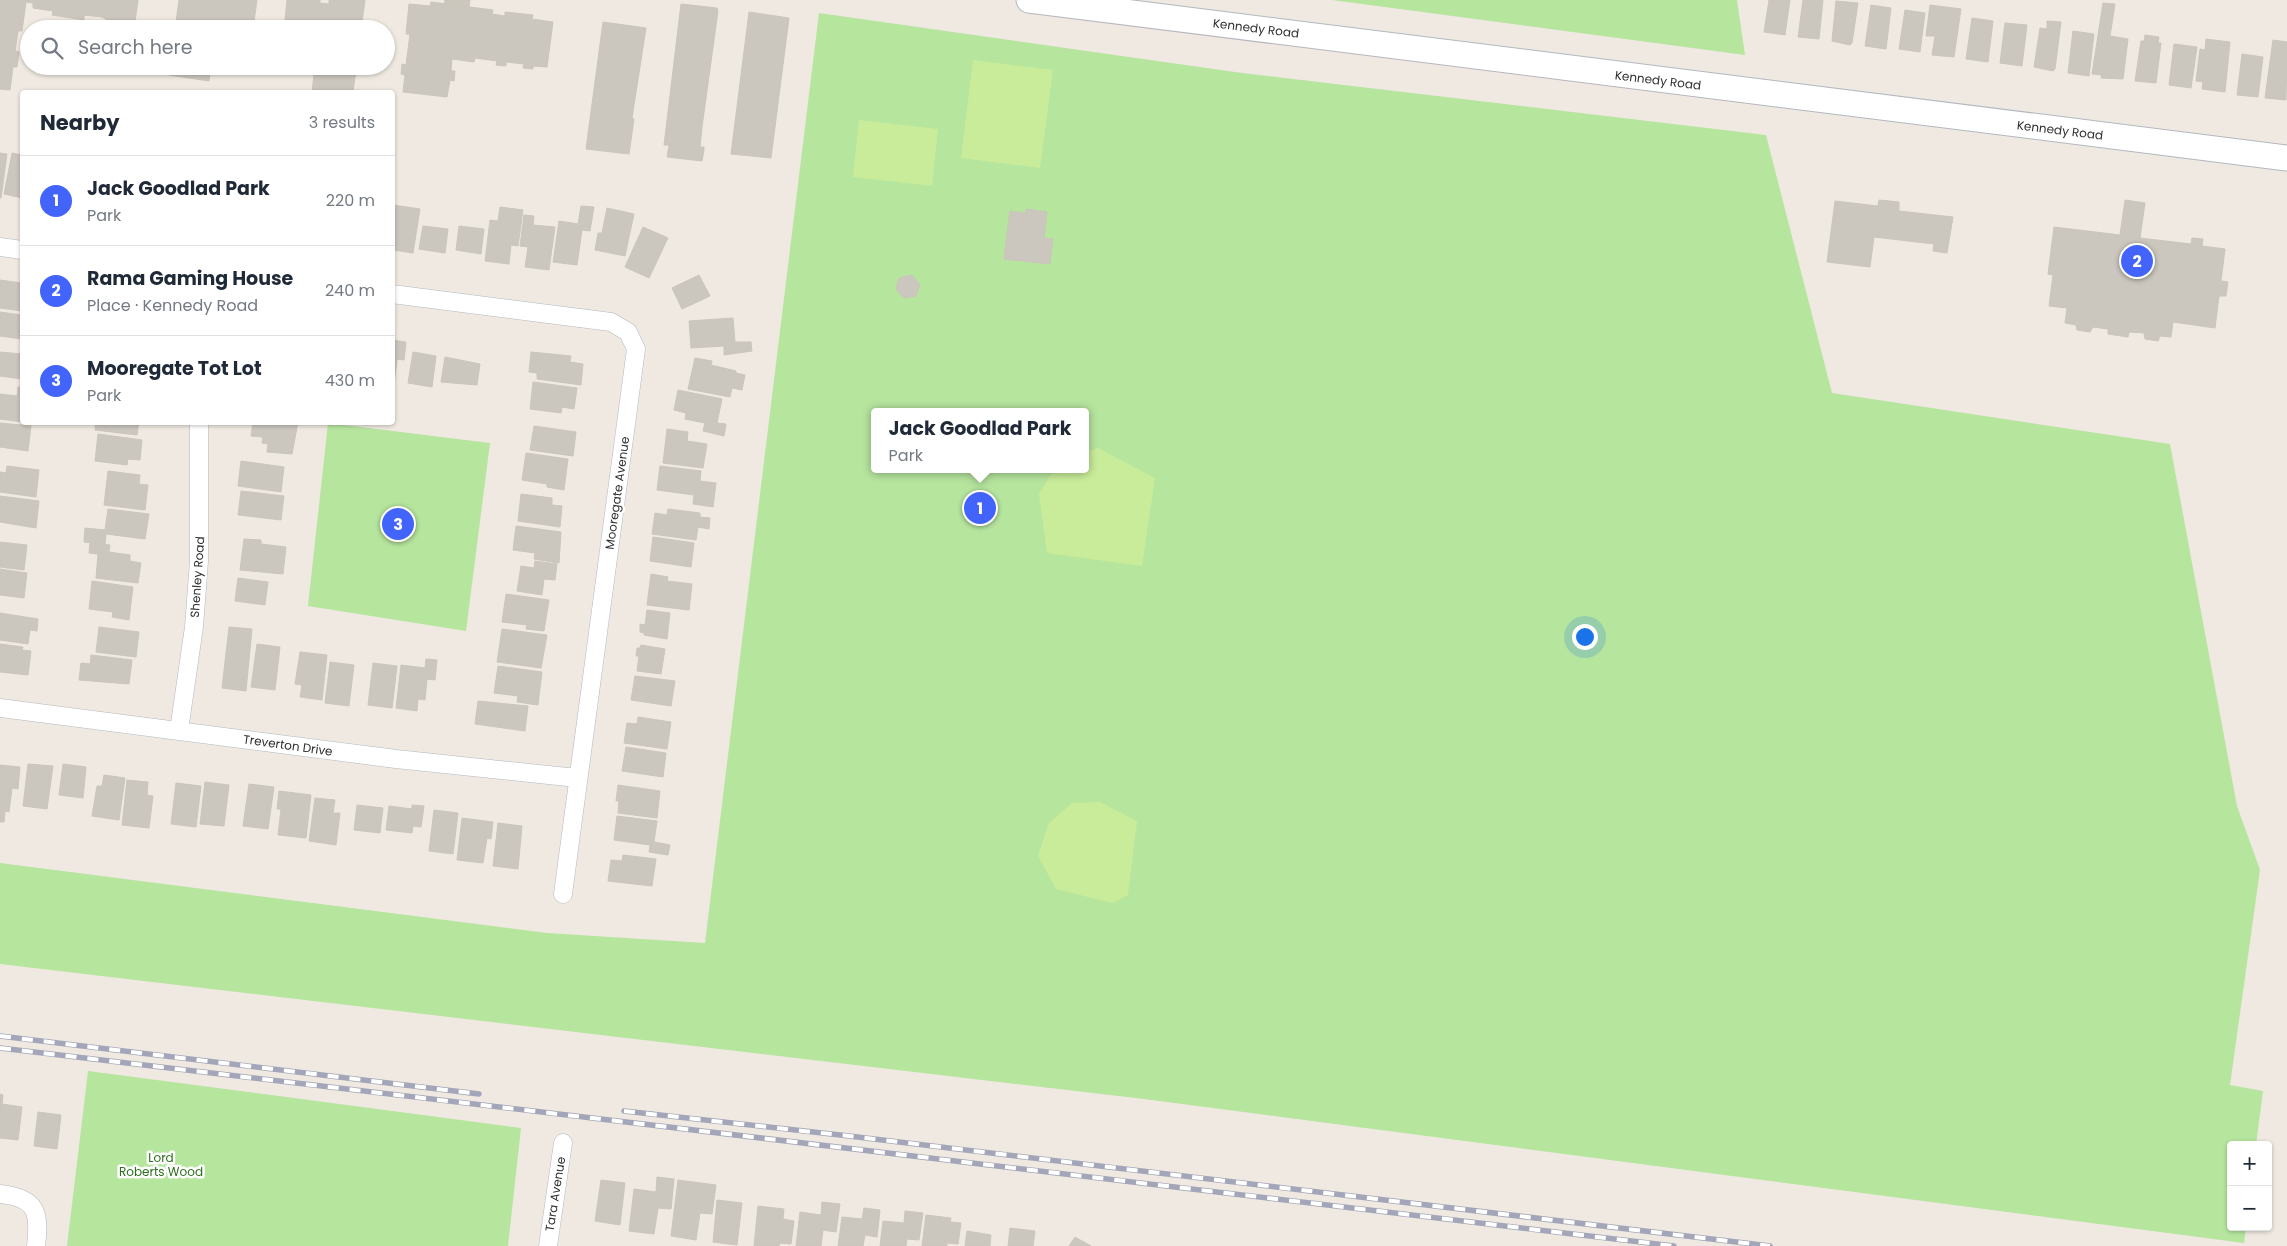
<!DOCTYPE html>
<meta charset="utf-8">
<style>
body{margin:0;font-family:Poppins,sans-serif;background:#f2f2f3;color:#1f2937}
.controls{position:absolute;right:15px;bottom:15px;display:grid;overflow:hidden;border-radius:5px;box-shadow:0 1px 4px #0004}
.controls button{width:45px;height:45px;display:grid;place-items:center;padding:0;border:0;border-bottom:1px solid #e0e1e3;background:#fff;color:#1f2937;font:25px sans-serif}
.you{position:absolute;left:1584px;top:636px;width:18px;height:18px;margin:-12px;border:4px solid #fff;border-radius:50%;background:#1a73e8;box-shadow:0 0 0 8px #1a73e833}
.badge{display:grid;place-items:center;width:32px;height:32px;border-radius:50%;background:#4264fb;color:#fff;font-size:16px;font-weight:700}
.pin{position:absolute;translate:-50% -50%;border:2px solid #fff;box-shadow:0 1px 5px #0006}
.popup{position:absolute;left:871px;top:408px;width:218px;height:65px;box-sizing:border-box;display:grid;place-content:center;border-radius:5px;background:#fff;filter:drop-shadow(0 1px 4px #0005);font-size:16px;white-space:nowrap;color:#747a83}
.popup b{font-size:19px;color:#1f2937}
.popup::after{content:'';position:absolute;left:50%;top:100%;margin-left:-10px;border:10px solid transparent;border-top-color:#fff}
.list{margin:0;padding:0;list-style:none}
h2{display:flex;justify-content:space-between;align-items:center;height:65px;margin:0;padding:0 20px;font-size:21px}
h2 small{font-size:16px;font-weight:400;color:#747a83}
.list li{display:grid;grid-template-columns:32px 1fr auto;gap:15px;align-items:center;box-sizing:border-box;height:90px;padding:0 20px;border-top:1px solid #e0e1e3}
.list b{display:block;font-size:19px;white-space:nowrap}
.list p{margin:0;font-size:16px;white-space:nowrap;color:#747a83}
.list em{font-size:16px;font-style:normal;color:#747a83}
.icon{flex:none;width:28px;height:28px;fill:none;stroke:currentColor;stroke-width:2;stroke-linecap:round;stroke-linejoin:round}
.map{position:relative;flex:none;width:2287px;height:1246px;overflow:hidden}
.search{position:absolute;background:#fff;box-shadow:0 1px 4px #0004;left:20px;top:20px;width:375px;height:55px;display:flex;align-items:center;gap:12px;box-sizing:border-box;padding:0 18px;border-radius:28px;color:#747a83;font-size:19px}
.panel{position:absolute;background:#fff;box-shadow:0 1px 4px #0004;left:20px;top:90px;width:375px;height:335px;border-radius:5px}
.map>svg:first-child{display:block}
.green{fill:#b6e59e;fill-rule:evenodd}
.pitch{fill:#c9ec9a}
.building{fill:#cbc7bf;stroke:#cbc5ba}
.lines{fill:none;stroke-linecap:round;stroke-linejoin:round}
.minor-casing{stroke:#b4b7c1;stroke-width:19}
.secondary-casing{stroke:#b4b7c1;stroke-width:27}
.minor{stroke:#fff;stroke-width:18}
.secondary{stroke:#fff;stroke-width:25}
.rail-casing{stroke:#a3a6b8;stroke-width:5.5}
.rail{stroke:#fff;stroke-width:4;stroke-dasharray:11;stroke-linecap:butt}
.labels{text-anchor:middle;dominant-baseline:central;stroke-width:5;stroke-linejoin:round;paint-order:stroke}
.street-label{font-size:12px;fill:#2e2e2e;stroke:#fff}
.park-label{font-size:12px;fill:#2c6e1b;stroke:#fff}
</style>
<div class="map">
<svg width="2287" height="1246" viewBox="0 0 2287 1246">
<rect width="100%" height="100%" fill="#efe9e1"/>
<!-- green -->
<path class="green" d="M1332,0H1737L1745,55Z
M819,13L1242,73L1766,135L1832,393L2170,444L2237,806L2260,870L2230,1085L2263,1091L2256,1145H2231V1227H2246L2244,1243L1144,1099L0,964V863L547,933L705,943ZM875,412H1085V469H875Z
M328,423L490,443L466,631L308,606Z
M88,1071L521,1128L508,1246H67Z"/>
<!-- pitch -->
<path class="pitch" d="M973,60L1053,70L1040,168L961,158Z
M859,120L938,129L932,186L853,177Z
M1098,448L1155,478L1142,566L1047,553L1039,494L1054,469H1085V452Z
M1100,802L1137,821L1128,895L1112,903L1056,889L1038,856L1049,823L1072,803Z"/>
<!-- building -->
<path class="building" d="M0,0H138L135,22L119,20L118,25L105,23L106,19L102,17L84,15V20L52,15L53,11L33,8V3L26,2L22,31H18L15,51L19,52L17,67H13L10,90L0,89Z
M179,0H257L253,29H220V25L217,24L216,29H175Z
M287,0H320V3L329,4V0H365L361,29H284Z
M445,0H470L469,7L444,4Z
M1769,0H1790L1785,35L1764,32Z
M1803,0H1823L1819,39L1798,37Z
M1836,1L1858,3L1852,43L1850,45L1832,41Z
M431,2L493,10L492,14L505,16V12L533,15L532,19L553,22L547,67L533,66V69L523,68L524,64L506,62V66L496,65L497,61L475,58L474,62L452,59L451,71H455L454,81L450,80L447,97L403,92L405,75L401,74L402,64L406,65L410,34H406L409,4L430,6Z
M2103,3L2115,4L2110,36L2128,39L2123,79L2101,78L2102,75L2092,74Z
M681,4L717,8L718,11L702,127L700,147H704V150L702,161L667,157L669,145H664Z
M1871,5L1891,8L1886,49L1865,46Z
M1930,5L1961,9L1954,57L1932,55L1935,36H1926Z
M1905,10L1925,13L1920,52L1899,49Z
M749,12L789,18L771,158L731,154Z
M1972,18L1993,21L1988,62L1966,59Z
M2047,21L2061,22L2055,69L2053,71L2034,67L2040,28L2047,29Z
M603,22L646,28L632,118L634,119L629,154L586,149Z
M2005,23L2027,25L2022,66L2000,63Z
M2073,31L2094,34L2089,76L2068,73Z
M2145,35L2159,37L2158,43H2161L2156,83L2135,81L2141,41H2144Z
M2206,39L2230,42L2225,92L2202,89L2203,82L2196,81L2200,49L2205,50Z
M2273,40L2287,42L2286,100L2265,98Z
M2174,44L2197,47L2191,88L2169,85Z
M2242,54L2263,57L2258,97L2237,95Z
M170,66H211L209,81L169,75Z
M315,66H352V70H356L353,92H312Z
M0,153L7,154L1,198H0Z
M12,153L22,155V198L4,194Z
M1879,200L1899,202V211L1953,217L1947,253L1933,251L1934,244L1874,237L1870,267L1827,262L1835,201L1878,206Z
M2125,200L2145,203L2140,238L2191,244L2192,238L2203,239L2202,246L2225,249L2221,281L2228,282L2226,296H2219L2215,328L2173,322L2171,337L2160,336L2158,341L2145,339L2144,333L2129,332L2128,337L2108,334V329L2093,327L2090,332L2077,330L2076,325L2065,323L2067,308L2049,306L2053,275L2048,274L2054,227L2120,235Z
M393,205L420,209L413,253L393,250L395,238L392,237Z
M581,206L594,207L590,231L582,230L577,265L553,262L559,221L578,224Z
M500,207L523,210L518,246L511,245L509,264L485,261L490,220L498,221Z
M607,208L634,214L625,256L595,250L598,233H602Z
M1026,209L1047,212L1044,238L1053,239L1050,264L1004,259L1010,211L1026,213Z
M524,215L534,216L533,225L555,227L549,270L525,267L528,247L520,246Z
M423,226L448,229L445,253L419,249Z
M459,226L484,229L481,254L456,250Z
M643,227L668,238L649,278L625,267Z
M699,275L710,296L682,309L672,288Z
M912,275L920,285L916,296L904,298L896,289L899,278Z
M0,280L22,283V311L0,308Z
M0,312L22,315V339L0,336Z
M733,318L735,342H751L752,351L724,355V346L691,348L689,321Z
M392,340L406,342L404,360L397,359L394,384Z
M0,352L22,354V379L0,376Z
M413,352L436,356L432,387L408,383Z
M531,352L571,356L570,362L583,364L581,385L537,379V373L529,372Z
M445,357L480,364L477,385L441,382Z
M695,358L712,361L711,365L736,371V373L745,375L742,390L732,388L730,397L688,389Z
M533,382L577,388L574,409L562,407L561,413L530,409Z
M18,387H22V422L0,419V394L17,396Z
M678,390L722,399L717,423L726,424L724,436L703,431L705,423L685,419L686,413L674,410Z
M96,422H139L137,435L95,430Z
M253,422H298L292,454L267,452L268,444L262,443L263,437L251,436Z
M0,423L31,426L28,451L0,447Z
M534,426L576,432L573,456L530,450Z
M667,429L688,432L687,441L707,444L703,468L663,463Z
M98,434L142,440L140,460L128,459L127,465L95,461Z
M526,453L568,459L564,490L547,487V484L522,480Z
M241,461L284,467L281,492L238,486Z
M7,466L39,470L36,497L0,492V472L6,473Z
M660,466L701,471L700,481L716,483L713,507L693,504L694,495L657,490Z
M108,471L140,475L139,484L148,485L145,510L104,505Z
M241,491L284,496L281,520L238,515Z
M521,494L552,498V505L562,506L560,527L518,521Z
M0,496L39,501L36,528L0,522Z
M108,509L149,514L145,539L106,534L105,544L84,542L85,528L105,530Z
M668,509L700,513V517L710,518L709,529L698,527L696,540L652,534L655,513L667,515Z
M516,526L561,532L559,563L534,559L535,553L513,550Z
M653,537L694,543L691,567L650,561Z
M244,539L261,540V544L286,547L283,574L240,570Z
M0,542L27,545L24,570L0,567Z
M90,543L110,545L109,552L130,555V561L141,563L138,583L96,578L98,554L89,553Z
M535,561L557,564L555,580L544,579L542,595L517,591L521,566L534,568Z
M0,569L27,573L24,598L0,595Z
M651,574L668,577L667,581L692,584L689,610L647,605Z
M238,578L268,582L265,605L235,601Z
M92,581L133,587L129,620L112,617L113,612L89,609Z
M506,594L549,600L544,631L526,629L527,625L502,622Z
M647,610L670,613L667,639L644,635V633L640,632V624L645,625Z
M0,613L38,619L37,631L30,630L28,644L0,640Z
M99,627L139,632L136,657L96,652Z
M229,627L252,629L246,691L222,688Z
M502,629L547,635L541,668L497,662Z
M0,644L23,647L22,650L31,651L28,675L0,672Z
M257,644L280,647L275,690L251,687Z
M641,645L665,649L661,674L637,671L639,656H636L637,648H640Z
M300,652L327,655L322,700L300,697L302,685L295,684Z
M91,655L132,660L129,684L79,680L81,663L90,664Z
M426,659L437,660L435,680L427,679L425,700L418,699L417,711L396,708L401,665L425,668Z
M330,662L354,665L349,706L325,703Z
M373,663L397,666L392,708L368,705Z
M498,666L542,672L538,705L517,702L518,696L494,693Z
M635,676L675,681L671,706L631,700Z
M478,701L528,706L525,731L475,724Z
M638,717L671,722L667,749L624,743L627,723L637,724Z
M626,747L666,753L663,777L622,771Z
M28,764L53,766L47,809L23,806Z
M63,764L86,767L83,798L59,795Z
M0,765L20,767L18,789L12,788L9,812L5,811L4,822H0Z
M104,775L125,778L119,820L92,816L97,786H102Z
M127,780L148,782L147,795L153,796L149,828L122,825Z
M205,782L229,785L224,826L200,824Z
M176,783L201,786L196,827L171,824Z
M249,784L274,787L268,829L243,826Z
M618,785L660,791L657,818L618,813L619,801H616Z
M279,791L311,795L306,838L278,835L281,809H277Z
M315,798L335,800L333,813H340L336,845L309,841Z
M357,805L383,808L380,833L354,830Z
M412,805L424,806L421,827L413,826L412,833L386,830L389,806L412,809Z
M434,810L458,813L453,854L429,851Z
M617,816L657,821L654,842L670,845L668,855L649,852L650,845L614,840Z
M462,818L493,822L491,839L487,838L483,863L457,860Z
M498,823L522,826L518,869L493,866Z
M623,855L656,859L652,886L608,881L611,860L622,861Z
M0,1094L3,1095L2,1104L22,1107L18,1140L0,1138Z
M38,1112L61,1115L57,1149L34,1146Z
M657,1177L674,1179L671,1209L658,1208L654,1234L629,1231L634,1189L656,1192Z
M601,1180L625,1183L620,1225L595,1221Z
M678,1180L716,1185L712,1214L700,1213L696,1240L671,1236Z
M717,1200L742,1203L737,1245L713,1242Z
M822,1202L840,1204L836,1232L823,1230L821,1246H796L800,1212L821,1215Z
M758,1206L784,1209L783,1219L794,1221L791,1244L780,1243L779,1246H754Z
M864,1208L880,1210L877,1237L865,1235L863,1246H838L842,1217L862,1219Z
M905,1211L923,1213L919,1240L907,1239L906,1246H880L883,1221L904,1223Z
M926,1215L951,1218L950,1222L961,1223L958,1244L947,1243V1246H922Z
M1010,1228L1035,1231L1033,1246H1008Z
M967,1231L991,1235L990,1246H965Z
M1075,1237L1091,1246H1069Z"/>
<g class="lines">
<defs>
<path id="minor" d="M0,247L22,250
M392,294L611,322L628,332L636,349L563,894
M0,708L396,759L577,778
M179,730L194,627L199,561V422
M0,1194C37,1198 40,1212 36,1246
M548,1246L563,1143"/>
<path id="secondary" d="M1029,0L2287,158"/>
</defs>
<!-- minor casing -->
<use href="#minor" class="minor-casing"/>
<!-- secondary casing -->
<use href="#secondary" class="secondary-casing"/>
<!-- minor -->
<use href="#minor" class="minor"/>
<!-- secondary -->
<use href="#secondary" class="secondary"/>
<defs>
<path id="rail" d="M0,1036L479,1094
M0,1048L1674,1246
M624,1111L849,1136L1770,1246"/>
</defs>
<!-- rail casing -->
<use href="#rail" class="rail-casing"/>
<!-- rail -->
<use href="#rail" class="rail"/>
</g>
<g class="labels">
<!-- street labels -->
<g class="street-label">
<text transform="translate(1256 28) rotate(7)">Kennedy Road</text>
<text transform="translate(1658 80) rotate(7)">Kennedy Road</text>
<text transform="translate(2060 130) rotate(7)">Kennedy Road</text>
<text transform="translate(617 493) rotate(-82)">Mooregate Avenue</text>
<text transform="translate(197 577) rotate(-86)">Shenley Road</text>
<text transform="translate(288 745) rotate(8)">Treverton Drive</text>
<text transform="translate(555 1194) rotate(-81)">Tara Avenue</text>
</g>
<!-- park labels -->
<g class="park-label">
<text x="161" y="1157">Lord<tspan x="161" dy="14">Roberts Wood</tspan></text>
</g>
</g>
</svg>
<div class="controls">
<button>+</button>
<button>−</button>
</div>
<div class="you"></div>
<div class="pin badge" style="left:980px;top:508px">1</div>
<div class="popup"><b>Jack Goodlad Park</b>Park</div>
<div class="pin badge" style="left:2137px;top:261px">2</div>
<div class="pin badge" style="left:398px;top:524px">3</div>
<div class="search"><svg class="icon" aria-label="search" viewBox="0 0 24 24"><circle cx="10" cy="10" r="6"/><path d="M15 15l6 6"/></svg>Search here</div>
<section class="panel">
<h2>Nearby<small>3 results</small></h2>
<ul class="list">
<li><span class="badge">1</span><div><b>Jack Goodlad Park</b><p>Park</p></div><em>220 m</em></li>
<li><span class="badge">2</span><div><b>Rama Gaming House</b><p>Place · Kennedy Road</p></div><em>240 m</em></li>
<li><span class="badge">3</span><div><b>Mooregate Tot Lot</b><p>Park</p></div><em>430 m</em></li>
</ul>
</section>
</div>
